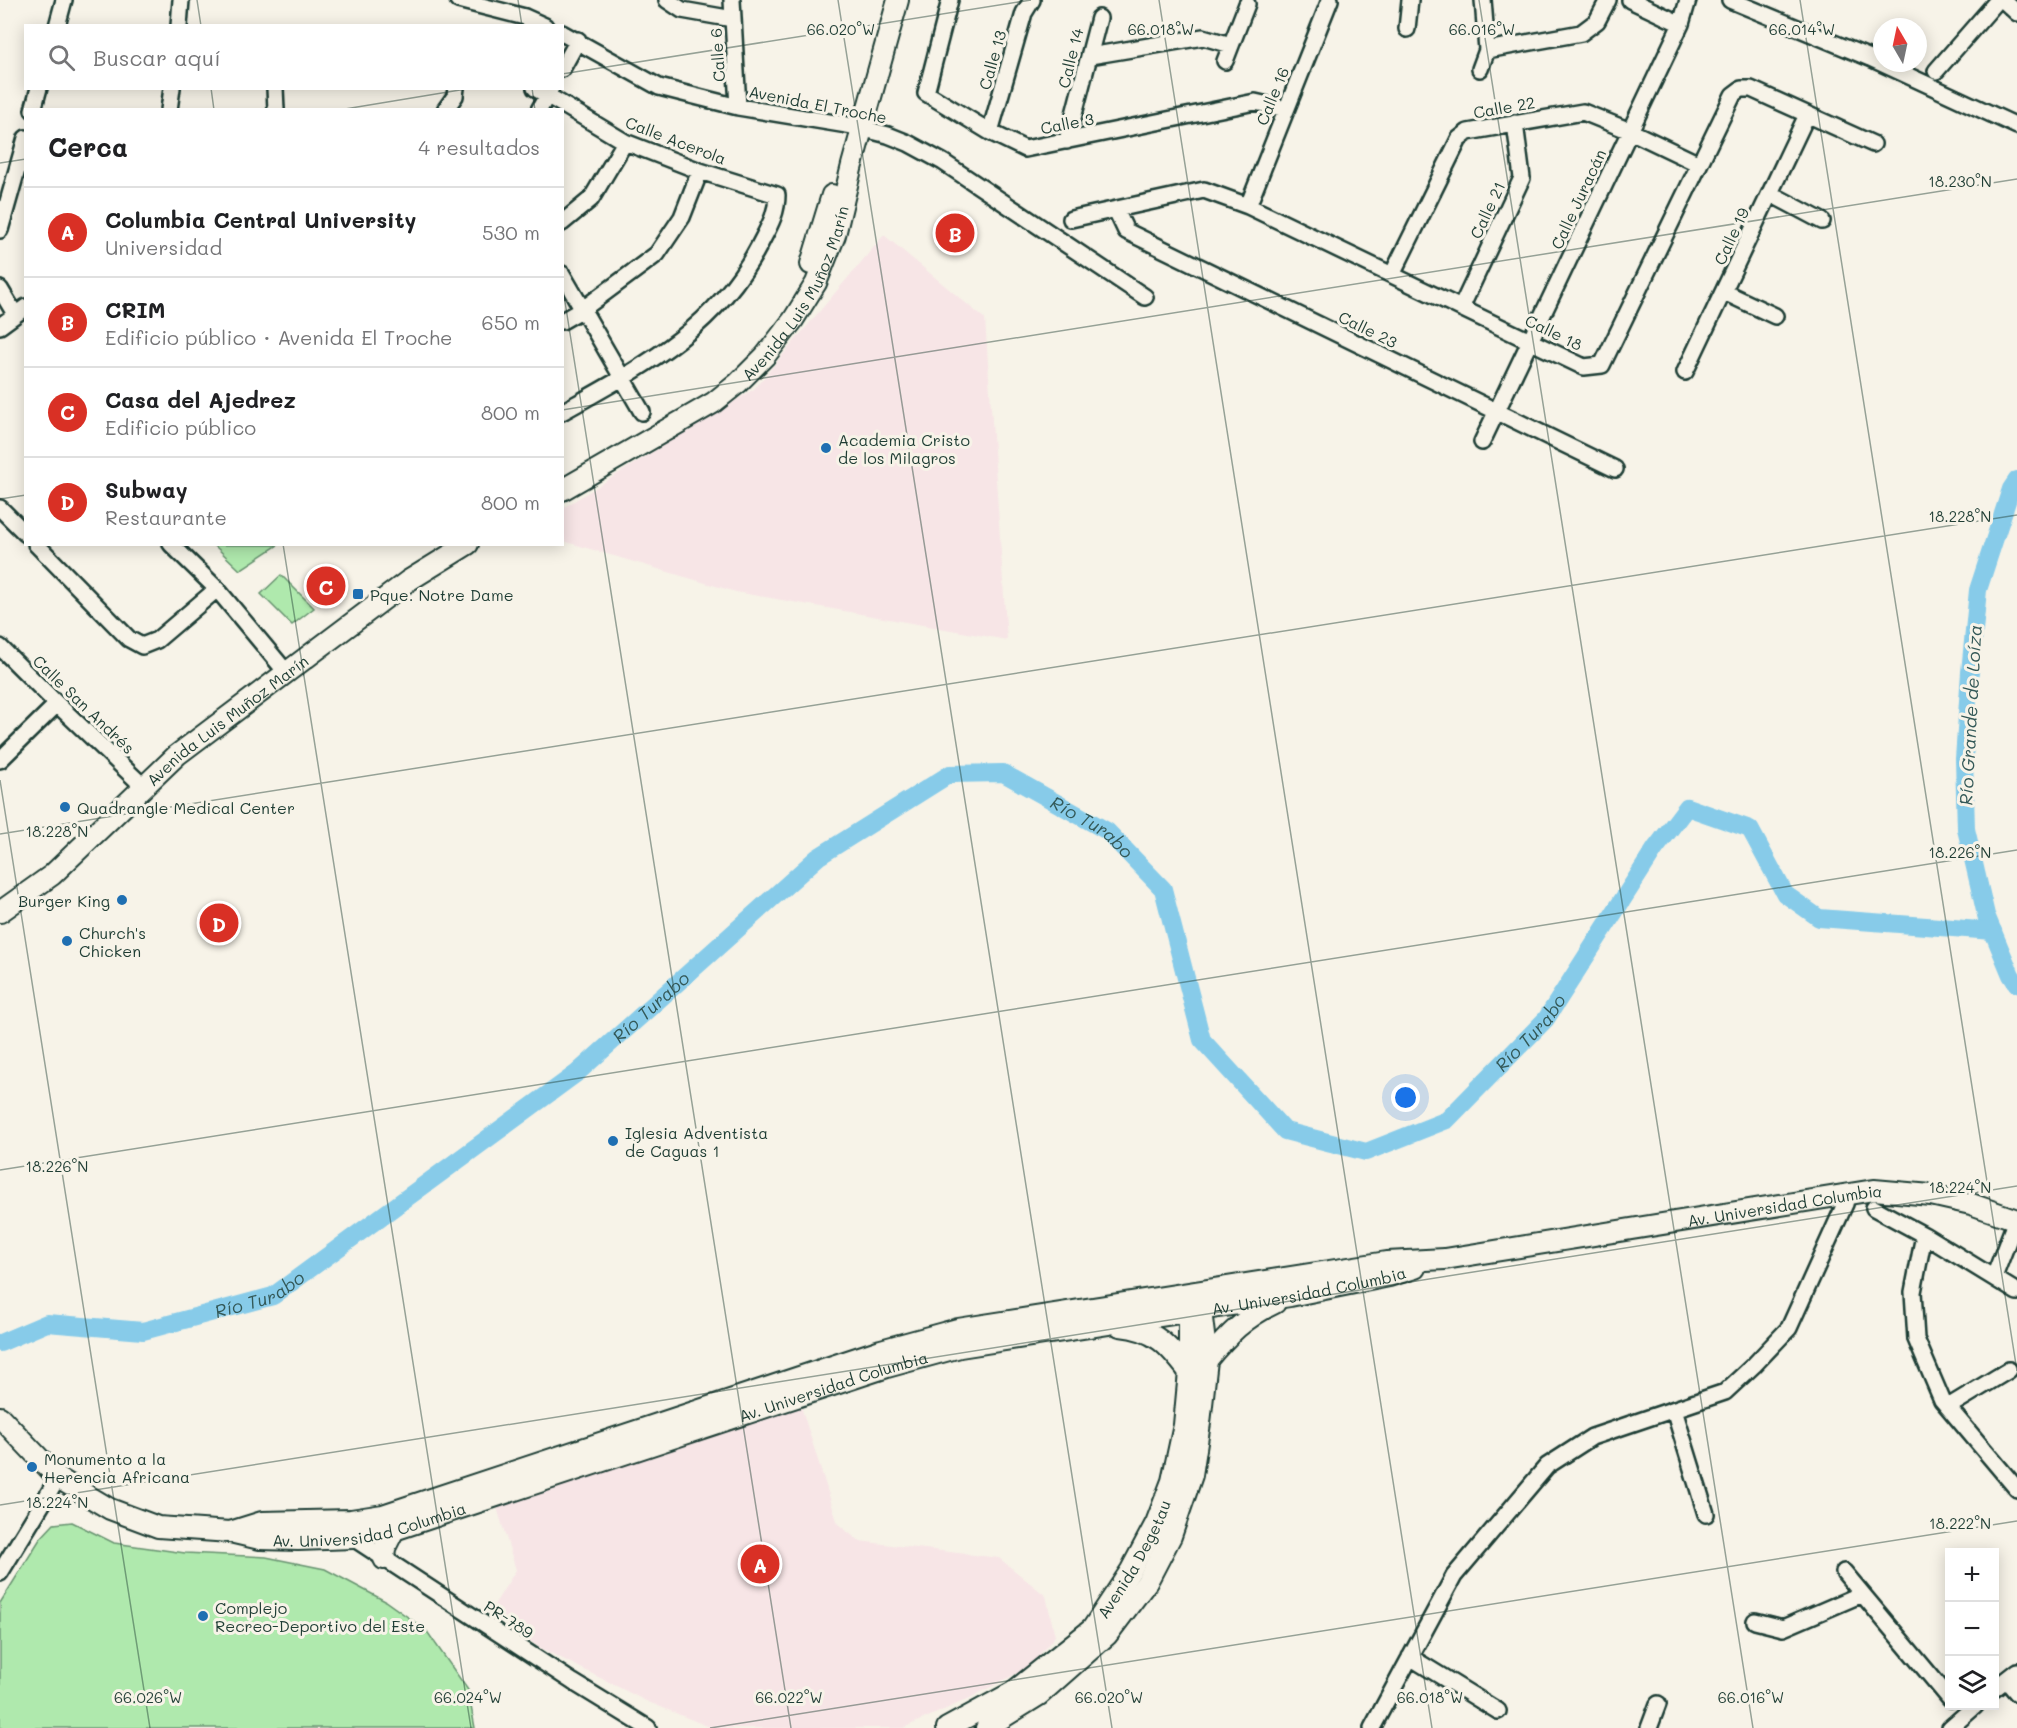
<!DOCTYPE html>
<html lang="es">
<meta charset="utf-8">
<style>
body{margin:0;font-family:Mali,sans-serif;background:#f2f2f2;color:#202124}
.controls{position:absolute;right:18px;bottom:18px;display:grid;overflow:hidden;border-radius:0px;box-shadow:0 3px 15px #0003}
.controls button{width:54px;height:54px;display:grid;place-items:center;padding:0;border:0;border-bottom:2px solid #e0e0e0;background:#fff;color:#202124;font:30px sans-serif}
.compass{position:absolute;left:1873px;top:18px;width:54px;height:54px;border-radius:50%;background:#fff;box-shadow:0 3px 15px #0003;rotate:351deg}
.you{position:absolute;left:1406px;top:1098px;width:21px;height:21px;margin:-15px;border:4px solid #fff;border-radius:50%;background:#1a73e8;box-shadow:0 0 0 9px #1a73e833}
.badge{display:grid;place-items:center;width:39px;height:39px;border-radius:50%;background:#d93025;color:#fff;font-size:20px;font-weight:700}
.pin{position:absolute;translate:-50% -50%;border:3px solid #fff;box-shadow:0 2px 6px #0006}
.list{margin:0;padding:0;list-style:none}
h2{display:flex;justify-content:space-between;align-items:center;height:78px;margin:0;padding:0 24px;font-size:26px}
h2 small{font-size:20px;font-weight:400;color:#757577}
.list li{display:grid;grid-template-columns:39px 1fr auto;gap:18px;align-items:center;box-sizing:border-box;height:90px;padding:0 24px;border-top:2px solid #e0e0e0}
.list b{display:block;font-size:22px;white-space:nowrap}
.list p{margin:0;font-size:20px;white-space:nowrap;color:#757577}
.list em{font-size:20px;font-style:normal;color:#757577}
.icon{flex:none;width:33px;height:33px;fill:none;stroke:currentColor;stroke-width:2;stroke-linecap:round;stroke-linejoin:round}
.map{position:relative;flex:none;width:2017px;height:1728px;overflow:hidden}
.search{position:absolute;background:#fff;box-shadow:0 3px 15px #0003;left:24px;top:24px;width:540px;height:66px;display:flex;align-items:center;gap:15px;box-sizing:border-box;padding:0 21px;border-radius:0px;color:#757577;font-size:22px}
.panel{position:absolute;background:#fff;box-shadow:0 3px 15px #0003;left:24px;top:108px;width:540px;height:438px;border-radius:0px}
.map>svg:first-child{display:block}
.built{fill:#f7e5e6}
.green{fill:#afe9ad;stroke:#679370;stroke-width:1.5}
.lines{fill:none;stroke-linecap:round;stroke-linejoin:round}
.river{stroke:#87cbe9;stroke-width:18}
.minor-casing{stroke:#1f3d34;stroke-width:20}
.major-casing{stroke:#1f3d34;stroke-width:24}
.minor{stroke:#f7f3e8;stroke-width:15}
.major{stroke:#f7f3e8;stroke-width:20}
.ticks{fill:none;stroke:#1f3d34;stroke-width:1.5;stroke-opacity:0.45}
.poi-dot{fill:#1f6fb2;stroke:#f7f3e8;stroke-width:2}
.labels{text-anchor:middle;dominant-baseline:central;stroke-width:6;stroke-linejoin:round;paint-order:stroke}
.street-label{font-size:16px;fill:#1f3d34;stroke:#f7f3e8}
.poi-label{font-size:16px;fill:#1f3d34;stroke:#f7f3e8;text-anchor:start}
.water-label{font-size:18px;font-style:italic;fill:#345958;stroke:#f7f3e8}
.ticks-label{font-size:15px;text-anchor:middle;fill:#1f3d34;stroke:#f7f3e8;stroke-width:6;stroke-linejoin:round;paint-order:stroke}
</style>
<div class="map">
<svg width="2017" height="1728" viewBox="0 0 2017 1728">
<rect width="100%" height="100%" fill="#f7f3e8"/>
<filter id="ink" filterUnits="userSpaceOnUse"><feTurbulence type="fractalNoise" baseFrequency=".0167" numOctaves="2"/><feDisplacementMap in="SourceGraphic" scale="12" xChannelSelector="R" yChannelSelector="G"/><feConvolveMatrix kernelMatrix="1 2 1 2 8 2 1 2 1" color-interpolation-filters="sRGB"/></filter>
<g filter="url(#ink)">
<!-- built -->
<path class="built" d="M884,235L985,319L1007,640L736,592L563,541V508L754,389Z
M799,1400L838,1524L859,1541L999,1558L1046,1596L1055,1636L1029,1667L966,1700L903,1728H712L646,1701L539,1647L489,1613L516,1570L495,1501Z"/>
<!-- green -->
<path class="green" d="M214,545H278L240,570Z
M281,575L314,608L292,625L261,594Z
M72,1522L114,1543L185,1553L266,1557L325,1569L385,1601L426,1630L468,1690L475,1728H0V1603L40,1539L54,1524Z"/>
<g class="lines">
<!-- river -->
<g class="river">
<path d="M2017,480L2011,489L1978,590L1970,672L1964,759L1966,829L1986,915L2011,975L2017,984"/>
<path id="s1" d="M0,1343L47,1323L143,1331L273,1296L577,1073L818,857L950,774L1003,773L1107,831L1163,889L1202,1040L1285,1131L1366,1152L1447,1120L1546,1019L1655,849L1687,807L1750,829L1785,894L1819,918L1993,931"/>
</g>
<defs>
<path id="minor" d="M458,0L525,17L545,26
M667,0L682,10L733,19
M732,0L738,107
M950,0L926,93L990,132L1025,149L1255,102L1286,109
M1630,0L1681,24
M1730,0L1870,58L2017,126
M2003,0L2017,13
M57,26L64,0
M179,26L181,0
M1407,29L1410,0
M562,33L659,87L738,107L853,126L888,135L908,143L943,162L1145,297
M1487,50L1581,33L1597,21L1608,0
M1090,56L1203,37L1231,45
M1225,61L1247,4
M562,69L578,40
M1480,69L1487,50L1483,0
M1936,71L1998,0
M275,88L276,110
M535,88L625,142L700,171L777,195C777,215 768,228 759,246C715,330 642,367 562,412
M33,110L39,88
M169,110L172,88
M445,110L455,96L456,88
M539,110L551,88
M990,132L1024,13L1032,0
M1067,141L1099,18
M1771,194L1822,221
M1248,206L1330,0
M1116,210L1126,231L1615,469
M1071,219L1204,190L1248,206L1584,367L1602,365L1733,95L1741,89H1751L1873,144
M562,223L591,199L625,142
M0,230L26,138
M562,274L642,412
M1392,275L1459,139L1468,132L1583,112L1630,131L1699,164
M0,289L15,314
M1724,292L1775,316
M1461,308L1522,178L1515,123
M562,321L583,309L657,254L682,217L700,171
M0,326L26,307
M1685,372L1807,115
M1482,442L1681,24L1688,0
M0,508L26,534
M36,544L129,639L142,646L157,640L217,589
M171,544L217,589L286,672
M0,647L57,704L144,787
M0,760L57,704
M1874,1208L1924,1235L2017,1292
M1924,1235L1913,1292L1916,1339L1942,1400L2017,1489
M1994,1277L2016,1220
M1948,1407L2009,1370
M1674,1410L1706,1514
M353,1538L573,1682L648,1728
M1844,1572L1950,1699
M0,1573L58,1478
M1755,1621L1783,1628L1862,1594
M1410,1657L1498,1711
M2006,1680L2017,1693
M1994,1689L2017,1671
M1372,1728L1454,1576L1547,1466L1592,1437L1725,1392L1754,1365L1789,1328L1845,1204L1847,1195
M1649,1728L1658,1704
M1950,1728L1975,1706"/>
<g id="major">
<path d="M811,264L832,195"/>
<path id="s2" d="M562,490L713,403L738,383L765,356L793,320L816,283L835,235L852,165L898,0"/>
<path id="s3" d="M0,912L52,875L177,755L408,581L468,544"/>
<path d="M1120,1326C1155,1329 1169,1346 1189,1372"/>
<path d="M1207,1360C1228,1335 1245,1317 1275,1303"/>
<path id="s4" d="M0,1417L58,1478L110,1509L158,1527L230,1532L260,1539L298,1540L353,1538L394,1530L887,1367L960,1347L1290,1296L1389,1276L1415,1268"/>
<path id="s5" d="M230,1532L262,1522L351,1520L383,1515L881,1350L958,1329L1387,1262L1445,1259L1874,1190L1931,1195L1971,1204L2017,1220"/>
<path d="M384,1559L385,1548L394,1530"/>
<path id="s6" d="M947,1728L1013,1692L1092,1629L1131,1570L1156,1523L1172,1481L1184,1425L1189,1372V1311L1196,1306"/>
<path d="M986,1728L1039,1695L1107,1635L1147,1582L1171,1536L1192,1475L1200,1423L1207,1360L1201,1310L1188,1306"/>
</g>
</defs>
<!-- minor casing -->
<use href="#minor" class="minor-casing"/>
<!-- major casing -->
<use href="#major" class="major-casing"/>
<!-- minor -->
<use href="#minor" class="minor"/>
<!-- major -->
<use href="#major" class="major"/>
</g>
</g>
<!-- ticks -->
<path class="ticks" d="M197,0L201,26M518,0L522,26M838,0L1112,1728M1159,0L1432,1728M1479,0L1753,1728M1800,0L2017,1371M562,74L1031,0M211,88L214,110M532,88L535,110M339,110L472,88M0,163L26,159M562,283L791,1728M562,410L2017,179M0,499L26,495M283,544L471,1728M0,780L150,1728M0,834L2017,515M0,1170L2017,850M0,1505L2017,1186M710,1728L2017,1521"/>
<!-- markers -->
<g class="poi-dot">
<circle cx="826" cy="448" r="6"/>
<rect x="352" y="588" width="12" height="12" rx="3"/>
<circle cx="65" cy="807" r="6"/>
<circle cx="122" cy="900" r="6"/>
<circle cx="67" cy="941" r="6"/>
<circle cx="613" cy="1141" r="6"/>
<circle cx="32" cy="1467" r="6"/>
<circle cx="203" cy="1616" r="6"/>
</g>
<g class="labels">
<!-- street labels -->
<g class="street-label">
<text transform="translate(717 55) rotate(-94)">Calle 6</text>
<text transform="translate(1070 58) rotate(-76)">Calle 14</text>
<text transform="translate(992 60) rotate(-74)">Calle 13</text>
<text transform="translate(1272 96) rotate(-68)">Calle 16</text>
<text transform="translate(818 104) rotate(11)">Avenida El Troche</text>
<text transform="translate(1504 107) rotate(-10)">Calle 22</text>
<text transform="translate(1067 123) rotate(-11)">Calle 3</text>
<text transform="translate(676 140) rotate(21)">Calle Acerola</text>
<text transform="translate(1578 199) rotate(-65)">Calle Juracán</text>
<text transform="translate(1487 210) rotate(-65)">Calle 21</text>
<text transform="translate(1731 236) rotate(-65)">Calle 19</text>
<text stroke="none"><textPath href="#s2" startOffset="315">Avenida Luis Muñoz Marín</textPath></text>
<text transform="translate(1368 329) rotate(26)">Calle 23</text>
<text transform="translate(1554 332) rotate(26)">Calle 18</text>
<text transform="translate(84 704) rotate(44)">Calle San Andrés</text>
<text stroke="none"><textPath href="#s3" startOffset="298">Avenida Luis Muñoz Marín</textPath></text>
<text stroke="none"><textPath href="#s5" startOffset="1596">Av. Universidad Columbia</textPath></text>
<text stroke="none"><textPath href="#s4" startOffset="1382">Av. Universidad Columbia</textPath></text>
<text stroke="none"><textPath href="#s4" startOffset="896">Av. Universidad Columbia</textPath></text>
<text stroke="none"><textPath href="#s4" startOffset="410">Av. Universidad Columbia</textPath></text>
<text stroke="none"><textPath href="#s6" startOffset="258">Avenida Degetau</textPath></text>
<text transform="translate(509 1619) rotate(33)">PR-789</text>
</g>
<!-- poi labels -->
<g class="poi-label">
<text x="838" y="439">Academia Cristo<tspan x="838" dy="18">de los Milagros</tspan></text>
<text x="370" y="594">Pque. Notre Dame</text>
<text x="77" y="807">Quadrangle Medical Center</text>
<text x="110" y="900" text-anchor="end">Burger King</text>
<text x="79" y="932">Church's<tspan x="79" dy="18">Chicken</tspan></text>
<text x="625" y="1132">Iglesia Adventista<tspan x="625" dy="18">de Caguas 1</tspan></text>
<text x="44" y="1458">Monumento a la<tspan x="44" dy="18">Herencia Africana</tspan></text>
<text x="215" y="1607">Complejo<tspan x="215" dy="18">Recreo-Deportivo del Este</tspan></text>
</g>
<!-- water labels -->
<g class="water-label">
<text transform="translate(1970 715) rotate(-87)">Río Grande de Loíza</text>
<text stroke="none"><textPath href="#s1" startOffset="1296">Río Turabo</textPath></text>
<text stroke="none"><textPath href="#s1" startOffset="758">Río Turabo</textPath></text>
<text stroke="none"><textPath href="#s1" startOffset="1962">Río Turabo</textPath></text>
<text stroke="none"><textPath href="#s1" startOffset="270">Río Turabo</textPath></text>
</g>
</g>
<g class="ticks-label">
<text x="841" y="35">66.020°W</text>
<text x="1161" y="35">66.018°W</text>
<text x="1482" y="35">66.016°W</text>
<text x="1802" y="35">66.014°W</text>
<text x="1960" y="187">18.230°N</text>
<text x="1960" y="522">18.228°N</text>
<text x="57" y="837">18.228°N</text>
<text x="1960" y="858">18.226°N</text>
<text x="57" y="1172">18.226°N</text>
<text x="1960" y="1193">18.224°N</text>
<text x="57" y="1508">18.224°N</text>
<text x="1960" y="1529">18.222°N</text>
<text x="148" y="1703">66.026°W</text>
<text x="468" y="1703">66.024°W</text>
<text x="789" y="1703">66.022°W</text>
<text x="1109" y="1703">66.020°W</text>
<text x="1430" y="1703">66.018°W</text>
<text x="1751" y="1703">66.016°W</text>
</g>
</svg>
<div class="controls">
<button>+</button>
<button>−</button>
<button><svg class="icon" aria-label="layers" viewBox="0 0 24 24"><path d="M12 4l9 5-9 5-9-5zM3 14l9 5 9-5"/></svg></button>
</div>
<svg class="compass" viewBox="-18 -18 36 36"><path d="M0-13l5 13h-10z" fill="#e53935"/><path d="M0 13l5-13h-10z" fill="#757577"/></svg>
<div class="you"></div>
<div class="pin badge" style="left:760px;top:1564px">A</div>
<div class="pin badge" style="left:955px;top:233px">B</div>
<div class="pin badge" style="left:326px;top:586px">C</div>
<div class="pin badge" style="left:219px;top:923px">D</div>
<div class="search"><svg class="icon" aria-label="search" viewBox="0 0 24 24"><circle cx="10" cy="10" r="6"/><path d="M15 15l6 6"/></svg>Buscar aquí</div>
<section class="panel">
<h2>Cerca<small>4 resultados</small></h2>
<ul class="list">
<li><span class="badge">A</span><div><b>Columbia Central University</b><p>Universidad</p></div><em>530 m</em></li>
<li><span class="badge">B</span><div><b>CRIM</b><p>Edificio público · Avenida El Troche</p></div><em>650 m</em></li>
<li><span class="badge">C</span><div><b>Casa del Ajedrez</b><p>Edificio público</p></div><em>800 m</em></li>
<li><span class="badge">D</span><div><b>Subway</b><p>Restaurante</p></div><em>800 m</em></li>
</ul>
</section>
</div>
